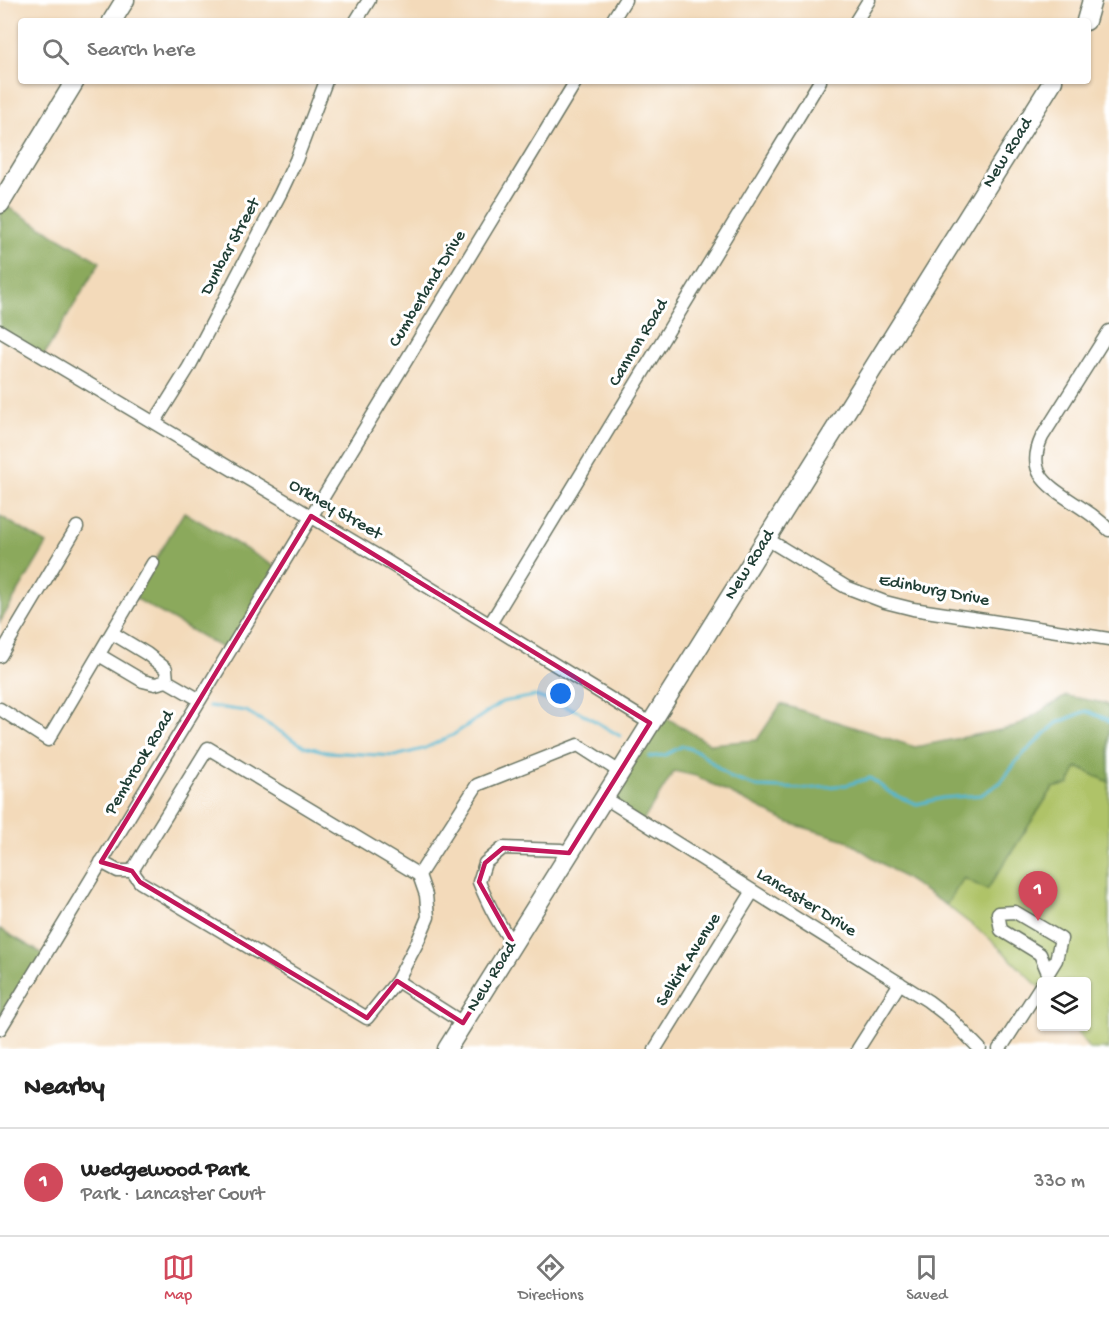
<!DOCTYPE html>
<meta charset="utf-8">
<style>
body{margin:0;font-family:"Gochi Hand",sans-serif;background:#f6f6f6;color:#222}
.controls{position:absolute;right:18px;bottom:18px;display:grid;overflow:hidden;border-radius:6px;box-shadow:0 2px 4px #0004}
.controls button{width:54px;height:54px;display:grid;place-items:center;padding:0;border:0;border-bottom:2px solid #e0e0e0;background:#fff;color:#222;font:30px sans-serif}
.you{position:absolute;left:561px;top:694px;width:21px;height:21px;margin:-15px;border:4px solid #fff;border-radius:50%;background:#1a73e8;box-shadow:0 0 0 9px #1a73e833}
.badge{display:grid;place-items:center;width:39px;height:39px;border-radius:50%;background:#d1495b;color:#fff;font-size:20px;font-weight:700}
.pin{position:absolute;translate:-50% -50px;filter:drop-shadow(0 2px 3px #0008)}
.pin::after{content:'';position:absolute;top:32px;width:21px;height:18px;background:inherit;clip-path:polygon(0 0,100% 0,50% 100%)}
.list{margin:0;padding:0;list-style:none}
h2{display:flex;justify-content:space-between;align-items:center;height:78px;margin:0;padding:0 24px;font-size:26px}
h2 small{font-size:20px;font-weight:400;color:#767676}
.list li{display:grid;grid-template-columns:39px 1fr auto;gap:18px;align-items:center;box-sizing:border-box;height:108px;padding:0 24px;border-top:2px solid #e0e0e0}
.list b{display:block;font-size:22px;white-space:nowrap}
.list p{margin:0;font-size:20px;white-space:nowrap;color:#767676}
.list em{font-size:20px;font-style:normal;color:#767676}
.icon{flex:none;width:33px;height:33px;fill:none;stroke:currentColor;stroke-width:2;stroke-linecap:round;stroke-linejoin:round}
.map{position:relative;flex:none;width:1109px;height:1049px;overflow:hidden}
.search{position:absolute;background:#fff;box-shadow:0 2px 4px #0004;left:18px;right:18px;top:18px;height:66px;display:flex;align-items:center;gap:15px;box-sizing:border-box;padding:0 21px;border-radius:6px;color:#767676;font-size:22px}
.sheet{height:186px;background:#fff}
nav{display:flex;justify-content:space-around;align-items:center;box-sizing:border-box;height:84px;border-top:2px solid #e0e0e0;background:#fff;font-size:16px;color:#767676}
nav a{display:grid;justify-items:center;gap:3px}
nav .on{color:#d1495b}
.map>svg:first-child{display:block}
.green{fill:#afc367;stroke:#67804e;stroke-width:1.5}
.forest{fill:#8ba95c;stroke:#557348;stroke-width:1.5}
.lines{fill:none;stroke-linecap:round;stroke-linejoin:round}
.stream{stroke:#52b7d0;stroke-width:3}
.street-casing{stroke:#697463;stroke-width:15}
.secondary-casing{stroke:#697463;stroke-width:21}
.street{stroke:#fff;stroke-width:12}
.secondary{stroke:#fff;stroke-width:18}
.marked{fill:none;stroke:#c2185b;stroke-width:4.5;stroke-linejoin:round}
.labels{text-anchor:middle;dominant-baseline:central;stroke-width:6;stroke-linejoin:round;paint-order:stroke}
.street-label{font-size:18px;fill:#1f3d34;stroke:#fff}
</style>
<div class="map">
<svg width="1109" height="1049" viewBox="0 0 1109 1049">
<rect width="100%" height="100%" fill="#fff"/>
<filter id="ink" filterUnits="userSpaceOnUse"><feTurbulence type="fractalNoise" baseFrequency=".0167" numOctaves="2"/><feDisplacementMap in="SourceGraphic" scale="12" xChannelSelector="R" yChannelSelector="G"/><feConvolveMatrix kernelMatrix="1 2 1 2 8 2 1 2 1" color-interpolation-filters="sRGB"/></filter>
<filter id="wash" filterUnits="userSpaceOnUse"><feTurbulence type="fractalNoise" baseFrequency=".008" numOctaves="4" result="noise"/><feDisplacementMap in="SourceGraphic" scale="24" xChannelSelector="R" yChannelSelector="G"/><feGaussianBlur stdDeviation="1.35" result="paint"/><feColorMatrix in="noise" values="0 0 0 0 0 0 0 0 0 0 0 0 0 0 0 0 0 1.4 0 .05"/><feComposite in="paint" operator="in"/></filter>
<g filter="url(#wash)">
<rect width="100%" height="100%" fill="#f3daba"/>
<!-- green -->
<path class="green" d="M1077,767L1109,782V1049H1089L1074,1027L1086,1026V982H1042L1041,989L989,938L946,905L964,877L987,890L1053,788Z"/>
<!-- forest -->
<path class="forest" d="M1,203L100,262L43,357L0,331Z
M184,512L279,569L229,652L133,597Z
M0,516L47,544L0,622Z
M1066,696L1104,703L1109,706V782L1077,767L1069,784L1053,788L987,890L964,878L946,905L846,840L789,823L696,776L674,771L643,821L605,798L657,712L710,744L757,740L781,704L915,747L1015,727Z
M0,929L45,955L0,1029Z"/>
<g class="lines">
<!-- stream -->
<path class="stream" d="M209,706L246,711L304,746L328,752L395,756L423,749L453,735L502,702L535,696L578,711L620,736
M649,757L665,755L682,746L699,752L731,778L758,787L806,789L846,785L870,778L892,794L917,804L942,798L981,795L1001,782L1019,758L1057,723L1086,711L1104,718L1109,722"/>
</g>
</g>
<g filter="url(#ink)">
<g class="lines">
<defs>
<path id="street" d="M356,21L369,0
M612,21L625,0
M856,21L869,0
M0,331L386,561L650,723
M1109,331L1042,437C1026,471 1045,484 1071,501C1085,510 1098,518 1109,530
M154,423L189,367L280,194L296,160L326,81
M767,539L846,587L885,602L913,609L1109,639
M490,624L820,81
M112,633L147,654L166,669L167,681
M99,655L143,681L155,684L167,681L200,700
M0,656L77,527
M0,709L48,740L153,563
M605,798L928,1001L950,1018L980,1049
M101,862L118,871H132
M419,875L208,748L132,871L140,882L367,1018L397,981L417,943L428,917L426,895L419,875L477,785L578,745L620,772
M1015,912L1061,939L1056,960L1048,973L1040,954L1001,930L998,913Z
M513,943C498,925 488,904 479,882L485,863L503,848L561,850L569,853
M397,981L463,1023
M0,1029L576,81
M655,1049L753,891
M858,1049L900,983
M999,1049L1004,1043L1042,984"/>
<path id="secondary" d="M112,21L125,0
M1086,21L1092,0
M0,204L75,81
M447,1049L1053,81"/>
</defs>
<!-- street casing -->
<use href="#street" class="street-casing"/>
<!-- secondary casing -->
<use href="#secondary" class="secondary-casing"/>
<!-- street -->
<use href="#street" class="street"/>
<!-- secondary -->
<use href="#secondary" class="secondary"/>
</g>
</g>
<!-- marked area -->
<path class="marked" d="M311,516L650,723L569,853L503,848L485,863L479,882L513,943L463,1023L397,981L367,1018L140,882L132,871L101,862Z"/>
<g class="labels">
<!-- street labels -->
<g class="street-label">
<text transform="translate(1008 153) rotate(-58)">New Road</text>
<text transform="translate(231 247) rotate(-62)">Dunbar Street</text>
<text transform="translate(428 289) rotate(-59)">Cumberland Drive</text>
<text transform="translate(639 343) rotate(-59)">Cannon Road</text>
<text transform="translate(335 510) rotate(30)">Orkney Street</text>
<text transform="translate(750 565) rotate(-58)">New Road</text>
<text transform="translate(934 591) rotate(11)">Edinburg Drive</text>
<text transform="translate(140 763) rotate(-59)">Pembrook Road</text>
<text transform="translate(806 903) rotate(32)">Lancaster Drive</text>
<text transform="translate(689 960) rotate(-58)">Selkirk Avenue</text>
<text transform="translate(492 977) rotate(-58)">New Road</text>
</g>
</g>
</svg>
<div class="controls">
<button><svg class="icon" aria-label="layers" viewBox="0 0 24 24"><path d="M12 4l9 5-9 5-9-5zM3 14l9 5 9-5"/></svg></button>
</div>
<div class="you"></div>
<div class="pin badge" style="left:1038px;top:921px">1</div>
<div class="search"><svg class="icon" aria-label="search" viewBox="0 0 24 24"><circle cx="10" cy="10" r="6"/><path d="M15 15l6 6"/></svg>Search here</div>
</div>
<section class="sheet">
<h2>Nearby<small></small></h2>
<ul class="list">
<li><span class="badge">1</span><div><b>Wedgewood Park</b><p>Park · Lancaster Court</p></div><em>330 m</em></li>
</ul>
</section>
<nav>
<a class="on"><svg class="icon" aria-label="map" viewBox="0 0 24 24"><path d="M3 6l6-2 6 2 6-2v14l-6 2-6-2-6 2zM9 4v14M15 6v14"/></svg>Map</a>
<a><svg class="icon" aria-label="directions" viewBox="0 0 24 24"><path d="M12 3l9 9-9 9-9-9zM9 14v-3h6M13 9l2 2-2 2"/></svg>Directions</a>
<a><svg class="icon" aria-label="saved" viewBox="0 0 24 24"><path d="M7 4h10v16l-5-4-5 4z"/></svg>Saved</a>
</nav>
